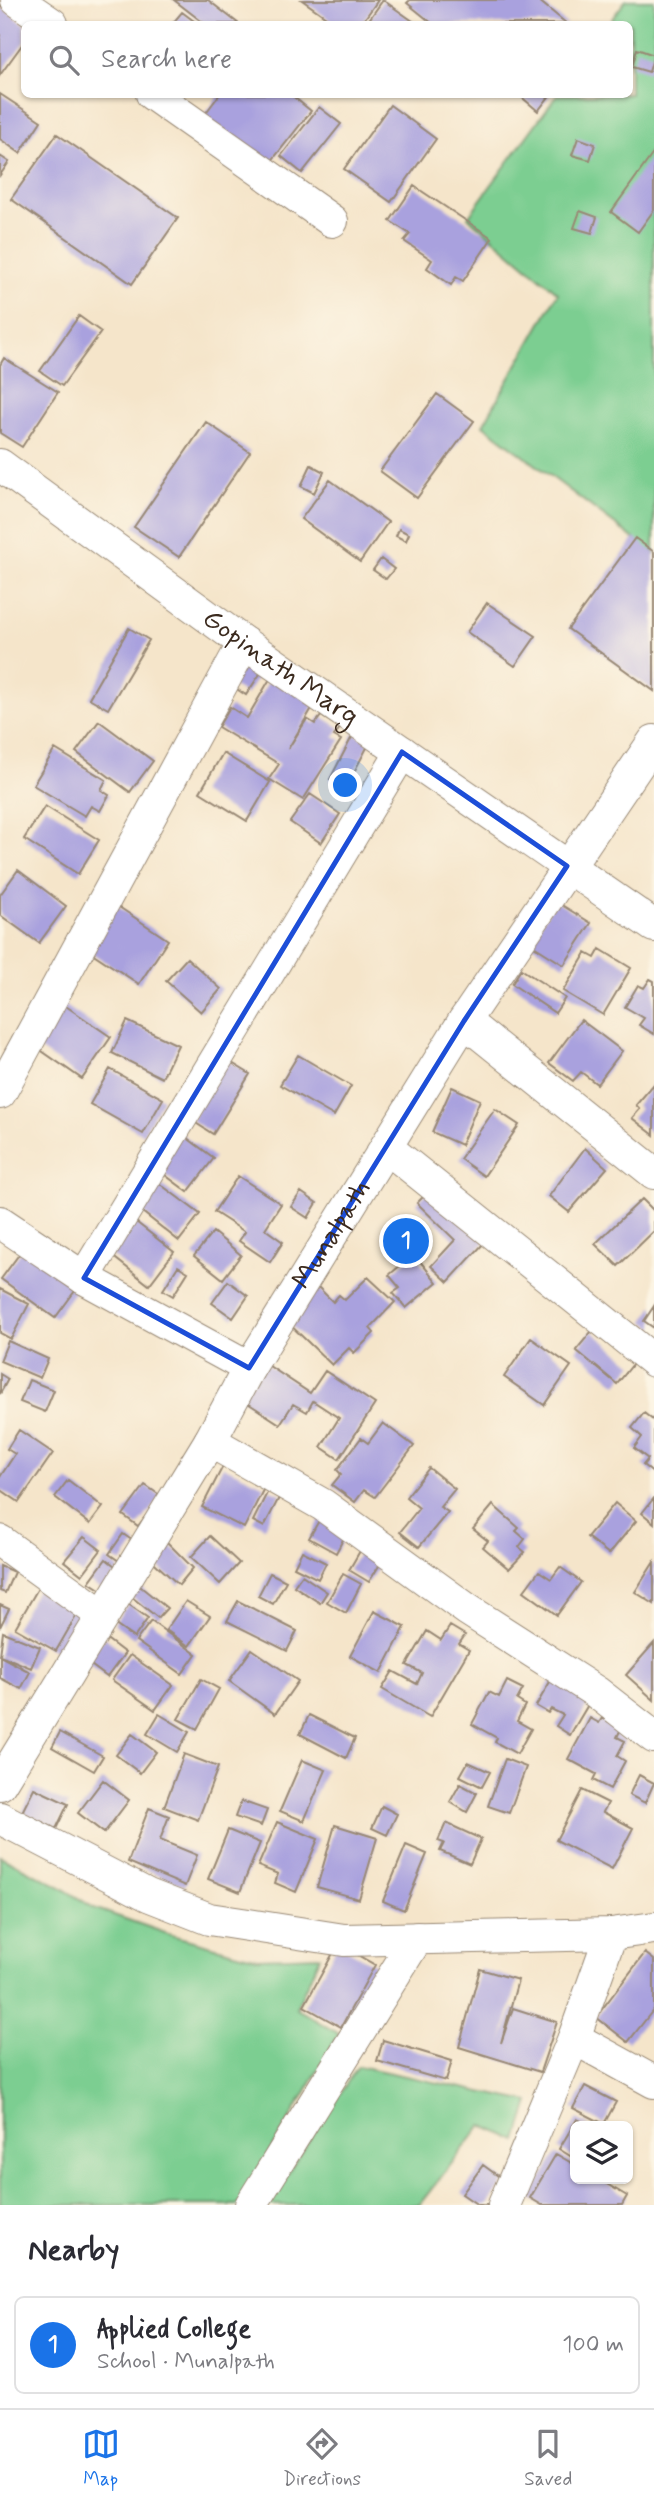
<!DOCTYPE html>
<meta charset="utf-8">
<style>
body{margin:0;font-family:Mynerve,sans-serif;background:#f2f2f3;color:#2b2b33}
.controls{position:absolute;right:21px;bottom:21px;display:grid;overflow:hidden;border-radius:10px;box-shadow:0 2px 5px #0004}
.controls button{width:63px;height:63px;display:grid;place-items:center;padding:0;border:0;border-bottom:2px solid #e1e1e2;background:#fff;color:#2b2b33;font:35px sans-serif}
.you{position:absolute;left:346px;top:786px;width:24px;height:24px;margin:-18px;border:5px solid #fff;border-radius:50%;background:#1a73e8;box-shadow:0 0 0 10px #1a73e833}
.badge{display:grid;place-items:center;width:46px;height:46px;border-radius:50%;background:#1a73e8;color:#fff;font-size:23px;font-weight:700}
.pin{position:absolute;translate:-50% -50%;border:4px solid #fff;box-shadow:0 2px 7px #0006}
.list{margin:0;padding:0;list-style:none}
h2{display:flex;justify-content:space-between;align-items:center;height:91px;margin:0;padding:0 28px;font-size:30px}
h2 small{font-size:23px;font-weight:400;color:#7c7c81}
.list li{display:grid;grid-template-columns:46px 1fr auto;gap:21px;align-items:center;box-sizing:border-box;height:98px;margin:0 14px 14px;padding:0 14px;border:2px solid #e1e1e2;border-radius:10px}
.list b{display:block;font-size:26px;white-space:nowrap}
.list p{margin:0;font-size:23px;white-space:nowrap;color:#7c7c81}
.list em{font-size:23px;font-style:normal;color:#7c7c81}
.icon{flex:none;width:38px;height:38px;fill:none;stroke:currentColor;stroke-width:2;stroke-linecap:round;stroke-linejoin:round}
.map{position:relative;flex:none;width:654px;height:2205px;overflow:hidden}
.search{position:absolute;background:#fff;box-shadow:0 2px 5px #0004;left:21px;right:21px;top:21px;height:77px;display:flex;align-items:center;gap:18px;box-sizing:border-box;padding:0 24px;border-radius:10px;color:#7c7c81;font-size:26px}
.sheet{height:203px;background:#fff}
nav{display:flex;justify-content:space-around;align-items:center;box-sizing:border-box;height:98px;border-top:2px solid #e1e1e2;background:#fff;font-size:19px;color:#7c7c81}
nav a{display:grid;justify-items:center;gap:4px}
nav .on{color:#1a73e8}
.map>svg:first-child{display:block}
.green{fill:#7bce91;stroke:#5b7c58;stroke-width:2}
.building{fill:#a9a1de}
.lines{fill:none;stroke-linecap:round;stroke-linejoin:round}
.minor-casing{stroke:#988874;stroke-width:34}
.minor{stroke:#fff;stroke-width:32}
.marked{fill:none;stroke:#1d4ed8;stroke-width:5;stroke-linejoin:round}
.labels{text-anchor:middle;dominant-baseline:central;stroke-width:5;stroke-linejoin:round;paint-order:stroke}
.street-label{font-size:28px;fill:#3b2a1e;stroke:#fcf5e5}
</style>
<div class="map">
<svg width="654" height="2205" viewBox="0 0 654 2205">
<rect width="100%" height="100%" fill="#fcf5e5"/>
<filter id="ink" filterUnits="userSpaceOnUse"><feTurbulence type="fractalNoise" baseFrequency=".0143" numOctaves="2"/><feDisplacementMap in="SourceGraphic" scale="14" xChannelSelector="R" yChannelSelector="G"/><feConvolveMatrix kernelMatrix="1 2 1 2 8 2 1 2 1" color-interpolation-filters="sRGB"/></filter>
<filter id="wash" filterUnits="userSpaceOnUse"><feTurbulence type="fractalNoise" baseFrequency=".00686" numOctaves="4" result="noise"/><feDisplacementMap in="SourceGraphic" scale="28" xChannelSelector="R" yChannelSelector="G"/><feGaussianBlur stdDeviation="1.57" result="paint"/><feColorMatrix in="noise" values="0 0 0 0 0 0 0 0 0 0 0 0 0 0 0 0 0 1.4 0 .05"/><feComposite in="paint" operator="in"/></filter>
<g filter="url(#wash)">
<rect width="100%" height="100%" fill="#f5e5ca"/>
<!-- green -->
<path class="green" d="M626,0H654V554L483,425L558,293L468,217L557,95L630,94V24H608Z
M0,1856L59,1886L94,1908L171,1935L257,1958L320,1956L296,2008L339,2034L240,2205H0Z
M358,2066L529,2102L517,2141L482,2125L419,2205H267Z"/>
<g id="blocks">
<!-- building -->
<path class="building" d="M174,0H208L239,24H205Z
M302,0H378L361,24H336Z
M383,0L417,24H366Z
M410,0H538L567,24H433L407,3Z
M0,6L24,24V42L0,75Z
M182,12L198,24H172Z
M637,49L654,55L649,72L632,67Z
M0,94L41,121L20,153L0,139Z
M220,94H290L311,111L266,168L202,118Z
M518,94H551L538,111Z
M390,105L436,139L391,202L344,169Z
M319,107L341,124L302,173L281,156Z
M57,134L178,218L132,284L11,199Z
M578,138L595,144L590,160L572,155Z
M654,152V210L638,232L611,212Z
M0,156L9,162L0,175Z
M414,186L492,238L463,281L456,277L451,285L427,268L432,260L404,241L410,234L390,221Z
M580,211L597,217L592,233L574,228Z
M79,316L101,332L62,386L40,371Z
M4,358L58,392L22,447L0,433V365Z
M437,394L474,421L417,498L380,471Z
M206,422L250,452L179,557L134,527Z
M311,465L324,472L314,493L301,486Z
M330,480L388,522L360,562L301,519Z
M399,529L409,534L406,541L396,536Z
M635,538L654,552V691L568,629Z
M381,559L394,569L386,579L373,570Z
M487,603L536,636L515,666L467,632Z
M129,628L149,640L108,709L89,698Z
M250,652L267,663L246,695L229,684Z
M274,672L318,698L288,749L307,719L315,724L321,716L340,728L334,736L341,740L303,800L269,779L279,764L218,727L230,707L247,718Z
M99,721L153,761L130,792L76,752Z
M354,733L370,742L346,787L330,779Z
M55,749L106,780L101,790L109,795L100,811L91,806L85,816L33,785Z
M223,753L270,782L247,821L200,792Z
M310,794L340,814L321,843L290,822Z
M45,806L99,840L78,874L24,839Z
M18,870L66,906L39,943L0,915V895Z
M555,901L591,923L564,965L529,943Z
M116,905L168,940L139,984L86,949Z
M600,949L631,968L603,1015L563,991L586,953L595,958Z
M187,958L221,989L201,1012L166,981Z
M521,969L565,998L555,1013L512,984Z
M650,979L654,981V1034L639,1025L644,1018L625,1007L638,985L644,988Z
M57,1000L111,1037L82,1079L29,1042Z
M581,1020L622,1051L597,1084L581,1072L573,1081L549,1063Z
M127,1021L178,1045L162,1078L112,1053Z
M298,1055L351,1086L334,1116L280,1085Z
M227,1060L250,1074L213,1134L191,1120Z
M110,1069L163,1099L143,1134L90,1104Z
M654,1084V1135L632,1118L640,1109L636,1105Z
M452,1087L480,1100L461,1145L432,1132Z
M495,1109L519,1125L484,1176L460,1159Z
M179,1132L214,1158L188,1192L153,1166Z
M585,1148L607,1168L569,1212L549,1196Z
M238,1176L281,1204L265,1229L283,1242L270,1262L239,1241L245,1232L214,1212Z
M156,1181L200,1214L179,1241L136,1207Z
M430,1190L485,1242L448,1282L431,1266L455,1240L417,1203Z
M301,1192L317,1203L308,1218L291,1207Z
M642,1199L654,1211V1231L618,1266L595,1244Z
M136,1222L174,1252L149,1285L111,1255Z
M213,1232L241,1255L223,1279L194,1256Z
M26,1245L80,1284L55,1318L1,1279Z
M414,1254L437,1282L406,1308L393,1293L400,1288L389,1275Z
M178,1266L188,1272L173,1296L163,1290Z
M368,1277L395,1302L370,1328L374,1333L354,1353L349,1348L332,1365L284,1319L316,1285L333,1302L339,1295L345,1300Z
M228,1281L248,1296L233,1318L212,1303Z
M0,1289L29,1304L11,1339L0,1333Z
M654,1306V1328L644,1321Z
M592,1331L633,1364L617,1384L576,1350Z
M531,1338L571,1366L544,1405L504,1377Z
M8,1341L48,1359L40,1378L0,1361Z
M263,1362L310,1393L325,1371L375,1404L339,1459L321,1447L339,1418L313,1401L307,1412L293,1404L280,1424L240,1398Z
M0,1374L8,1379L0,1394Z
M29,1380L54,1390L45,1412L20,1402Z
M644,1413L654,1421V1474L643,1465L648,1459L634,1448L642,1437L632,1428Z
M383,1423L414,1446L375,1497L364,1490L355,1502L332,1485L341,1474L337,1470L361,1438L368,1443Z
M19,1430L53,1453L19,1502L0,1489V1477L15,1454L7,1449Z
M223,1466L265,1486L244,1528L202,1507Z
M429,1468L455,1489L440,1507L448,1512L419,1547L400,1532L419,1508L406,1497Z
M68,1480L103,1507L90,1524L55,1497Z
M145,1485L161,1496L138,1526L123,1515Z
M269,1489L281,1494L264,1527L253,1521Z
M654,1498V1523L642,1513Z
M615,1503L636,1521L609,1554L587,1537Z
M493,1505L519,1528L516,1531L525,1539L519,1547L525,1552L509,1569L483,1547L488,1541L473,1529Z
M324,1512L350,1526L336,1553L309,1538Z
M123,1534L136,1543L122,1563L109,1554Z
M210,1536L239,1563L220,1584L191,1557Z
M84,1537L101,1550L82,1575L64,1561Z
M163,1538L193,1568L179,1585L147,1556Z
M364,1544L385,1556L369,1582L349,1570Z
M302,1551L326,1563L318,1579L294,1567Z
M106,1559L119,1569L103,1591L89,1582Z
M654,1562V1604L635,1592Z
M0,1566L14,1572L5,1593L0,1591Z
M560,1567L581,1582L557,1615L524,1591L539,1571L551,1579Z
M270,1573L286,1581L273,1604L258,1596Z
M343,1574L361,1584L346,1613L327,1602Z
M302,1575L327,1592L320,1603L294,1586Z
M41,1583L82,1606L56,1651L15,1628Z
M136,1583L167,1608L158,1618L128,1594Z
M186,1601L210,1616L189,1646L166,1630Z
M238,1601L297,1631L287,1651L227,1621Z
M128,1604L148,1618L134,1638L114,1624Z
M0,1605L9,1609L0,1627Z
M374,1611L405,1627L381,1673L350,1656Z
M151,1621L196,1654L182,1674L136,1641Z
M450,1626L465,1635L459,1644L469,1650L430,1717L382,1689L393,1671L417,1684L422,1673L407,1665L427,1631L441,1640Z
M3,1632L40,1647L31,1668L0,1655Z
M104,1637L125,1653L107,1677L87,1662Z
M654,1643V1700L626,1675Z
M252,1649L298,1681L275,1714L229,1681Z
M130,1655L173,1685L155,1710L112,1680Z
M0,1656L30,1672L21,1689L0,1678Z
M201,1679L219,1689L197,1729L178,1719Z
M551,1680L589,1703L570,1735L556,1726L563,1715L551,1709L548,1713L536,1706Z
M507,1681L523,1689L517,1700L525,1705L517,1721L531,1729L517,1754L495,1742L497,1738L472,1724L489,1692L499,1697Z
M159,1714L189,1732L177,1752L147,1734Z
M309,1715L355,1738L346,1758L300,1734Z
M590,1718L599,1723L602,1718L621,1729L617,1737L625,1741L617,1756L625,1761L610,1789L593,1780L596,1774L568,1759Z
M60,1732L103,1756L94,1771L52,1747Z
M132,1734L156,1752L140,1773L116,1755Z
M184,1754L218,1767L198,1820L164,1807Z
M505,1759L526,1767L509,1813L488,1806Z
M302,1760L326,1770L304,1821L280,1811Z
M468,1762L490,1772L482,1787L460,1776Z
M639,1775L654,1783L645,1803L629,1795Z
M103,1780L129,1800L104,1833L78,1813Z
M460,1784L477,1793L467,1812L450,1802Z
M34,1788L68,1804L56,1829L22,1812Z
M582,1790L608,1803L603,1812L633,1828L612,1869L556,1840Z
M241,1801L267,1810L261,1826L235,1817Z
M382,1806L397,1814L387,1835L372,1828Z
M149,1808L169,1816L160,1840L197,1855L185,1886L128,1862Z
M277,1822L318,1839L296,1892L275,1883L278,1874L258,1866Z
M446,1823L481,1839L470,1864L440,1851L444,1843L438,1841Z
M335,1825L377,1838L359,1899L317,1887Z
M228,1830L260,1843L240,1892L208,1879Z
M406,1845L427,1854L404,1910L383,1901Z
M338,1944L375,1965L341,2027L304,2006Z
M645,1953L654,1960V2009L628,2042L596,2017Z
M480,1969L518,1980L501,2043L513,2008L557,2022L540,2072L459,2047Z
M383,2040L452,2061L446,2081L377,2061Z
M585,2086L616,2102L604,2124L573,2108Z
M577,2119L590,2126H575V2159L559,2149Z
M556,2154L575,2165V2179H598L627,2196L622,2205H542L530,2198Z
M483,2165L505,2181L488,2205H478L462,2194Z"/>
</g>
</g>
<g filter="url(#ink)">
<use href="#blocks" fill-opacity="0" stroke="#988874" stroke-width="2"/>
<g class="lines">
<defs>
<g id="minor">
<path d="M17,0L52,24"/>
<path d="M152,94L332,221"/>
<path id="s1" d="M0,465L244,643L654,926"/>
<path d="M464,1021L654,1173"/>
<path d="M0,1093L244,643"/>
<path d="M386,1147L654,1361"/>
<path d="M0,1222L84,1278L249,1368"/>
<path d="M84,1278L402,752"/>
<path d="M210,1441L323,1505L468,1610L596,1692L654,1737"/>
<path d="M0,1541L102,1615"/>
<path id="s2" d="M0,1784L210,1441L249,1368L464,1021L654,741"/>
<path d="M0,1818L148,1895L209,1919L344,1940L611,1934L654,1928"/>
<path d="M574,2038L654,2082"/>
<path d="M251,2205L417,1938"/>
<path d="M504,2205L574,2038L611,1934"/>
</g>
</defs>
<!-- minor casing -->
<use href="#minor" class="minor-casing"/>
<!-- minor -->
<use href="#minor" class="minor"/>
</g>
</g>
<!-- marked area -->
<path class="marked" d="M402,752L567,866L464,1021L249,1368L84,1278Z"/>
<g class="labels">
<!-- street labels -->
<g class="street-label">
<text stroke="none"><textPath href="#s1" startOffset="346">Gopinath Marg</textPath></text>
<text stroke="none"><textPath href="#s2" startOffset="642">Munalpath</textPath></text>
</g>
</g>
</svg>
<div class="controls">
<button><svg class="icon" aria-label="layers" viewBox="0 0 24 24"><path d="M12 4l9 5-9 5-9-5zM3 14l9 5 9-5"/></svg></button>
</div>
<div class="you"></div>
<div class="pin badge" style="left:406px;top:1241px">1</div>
<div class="search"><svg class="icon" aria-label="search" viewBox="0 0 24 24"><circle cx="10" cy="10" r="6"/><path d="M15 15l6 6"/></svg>Search here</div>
</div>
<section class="sheet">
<h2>Nearby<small></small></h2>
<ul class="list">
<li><span class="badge">1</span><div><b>Applied College</b><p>School · Munalpath</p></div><em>100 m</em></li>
</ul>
</section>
<nav>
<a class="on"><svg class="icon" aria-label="map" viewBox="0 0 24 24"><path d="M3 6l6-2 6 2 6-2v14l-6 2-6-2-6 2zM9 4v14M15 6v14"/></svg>Map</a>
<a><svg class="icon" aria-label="directions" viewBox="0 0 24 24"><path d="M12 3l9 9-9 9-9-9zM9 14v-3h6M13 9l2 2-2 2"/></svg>Directions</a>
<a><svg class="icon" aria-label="saved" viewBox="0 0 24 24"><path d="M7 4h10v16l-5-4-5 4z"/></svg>Saved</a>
</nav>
